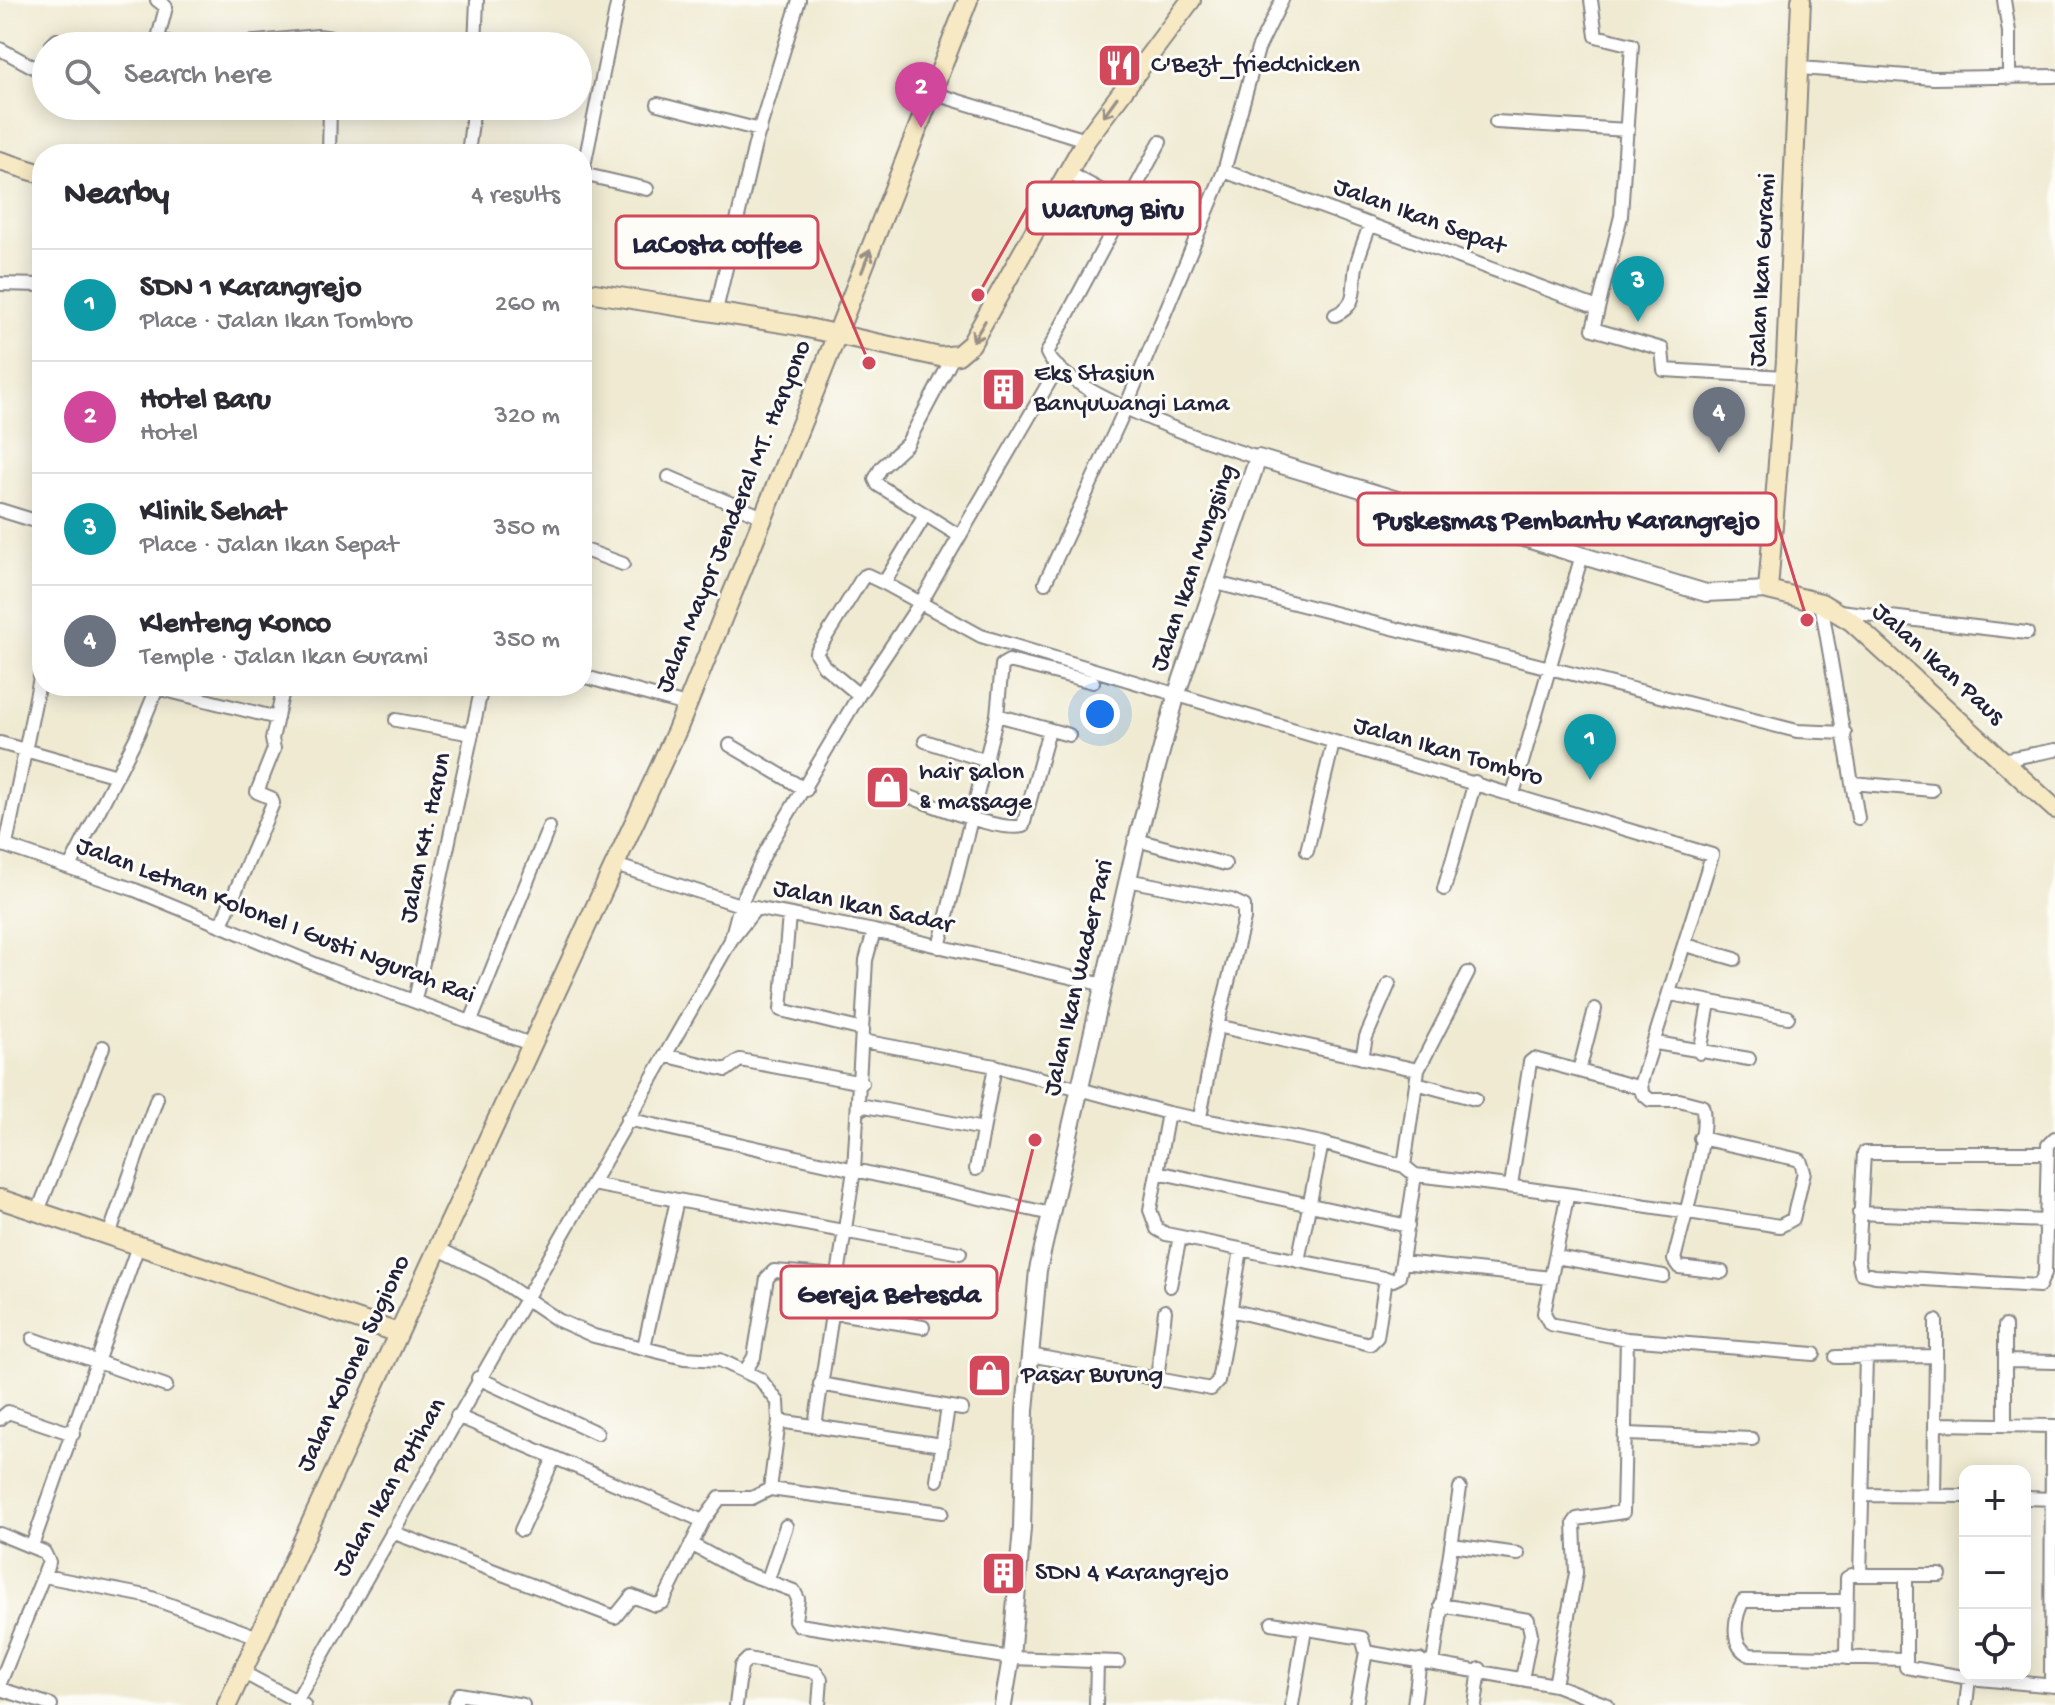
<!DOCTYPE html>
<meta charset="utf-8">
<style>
body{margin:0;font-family:"Gochi Hand",sans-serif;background:#f7f7f7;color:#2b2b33}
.controls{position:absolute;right:24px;bottom:24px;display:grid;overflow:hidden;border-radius:16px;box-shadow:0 4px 20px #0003}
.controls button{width:72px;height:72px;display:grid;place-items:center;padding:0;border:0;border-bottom:2px solid #e1e1e2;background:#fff;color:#2b2b33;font:40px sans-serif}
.you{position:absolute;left:1100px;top:714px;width:28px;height:28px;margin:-20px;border:6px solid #fff;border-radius:50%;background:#1a73e8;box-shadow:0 0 0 12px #1a73e833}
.badge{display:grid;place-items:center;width:52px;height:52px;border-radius:50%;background:#d1495b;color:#fff;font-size:26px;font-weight:700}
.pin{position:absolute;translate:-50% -66px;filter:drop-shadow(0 2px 4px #0008)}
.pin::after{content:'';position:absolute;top:42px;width:28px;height:24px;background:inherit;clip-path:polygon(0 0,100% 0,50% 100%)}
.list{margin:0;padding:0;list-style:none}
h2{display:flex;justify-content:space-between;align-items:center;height:104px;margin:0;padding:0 32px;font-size:34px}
h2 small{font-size:26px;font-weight:400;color:#7c7c81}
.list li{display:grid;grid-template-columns:52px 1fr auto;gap:24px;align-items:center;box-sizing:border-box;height:112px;padding:0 32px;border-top:2px solid #e1e1e2}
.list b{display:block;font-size:30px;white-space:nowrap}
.list p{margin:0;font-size:26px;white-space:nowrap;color:#7c7c81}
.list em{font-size:26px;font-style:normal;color:#7c7c81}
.icon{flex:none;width:44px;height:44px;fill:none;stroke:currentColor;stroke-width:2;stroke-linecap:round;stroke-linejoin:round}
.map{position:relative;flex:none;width:2055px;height:1705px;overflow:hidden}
.search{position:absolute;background:#fff;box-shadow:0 4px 20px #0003;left:32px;top:32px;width:560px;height:88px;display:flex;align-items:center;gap:20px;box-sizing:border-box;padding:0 28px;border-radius:44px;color:#7c7c81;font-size:30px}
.panel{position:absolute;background:#fff;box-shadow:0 4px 20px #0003;left:32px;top:144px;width:560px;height:552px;border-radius:32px}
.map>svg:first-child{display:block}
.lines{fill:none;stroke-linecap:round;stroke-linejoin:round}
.minor-casing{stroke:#888686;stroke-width:16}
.tertiary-casing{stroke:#888686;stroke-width:20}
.secondary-casing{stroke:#888686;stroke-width:22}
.minor{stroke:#fff;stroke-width:12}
.tertiary{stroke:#fff;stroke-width:16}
.secondary{stroke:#f7e9c3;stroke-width:18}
.oneway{stroke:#978f86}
.labels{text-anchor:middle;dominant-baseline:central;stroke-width:6;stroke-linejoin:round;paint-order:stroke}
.poi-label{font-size:26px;fill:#22223b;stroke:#fdfcf7;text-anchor:start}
.street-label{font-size:26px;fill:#22223b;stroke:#fdfcf7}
.leader{fill:none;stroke:#d1495b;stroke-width:3}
.callout-dot{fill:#d1495b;stroke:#fdfcf7;stroke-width:3}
.callout{fill:#fdfcf7;stroke:#d1495b;stroke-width:3}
.callout-label{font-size:28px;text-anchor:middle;font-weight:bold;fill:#22223b}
</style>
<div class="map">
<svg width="2055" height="1705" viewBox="0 0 2055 1705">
<rect width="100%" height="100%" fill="#fdfcf7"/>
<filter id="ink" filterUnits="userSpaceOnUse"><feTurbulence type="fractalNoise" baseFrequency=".0125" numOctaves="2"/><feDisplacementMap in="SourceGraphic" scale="16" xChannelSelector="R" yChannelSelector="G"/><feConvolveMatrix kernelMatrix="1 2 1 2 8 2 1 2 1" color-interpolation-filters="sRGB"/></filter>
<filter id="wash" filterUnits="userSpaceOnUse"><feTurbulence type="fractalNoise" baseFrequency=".006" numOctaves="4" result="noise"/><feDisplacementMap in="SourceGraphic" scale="32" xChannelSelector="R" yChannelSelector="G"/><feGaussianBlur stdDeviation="1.8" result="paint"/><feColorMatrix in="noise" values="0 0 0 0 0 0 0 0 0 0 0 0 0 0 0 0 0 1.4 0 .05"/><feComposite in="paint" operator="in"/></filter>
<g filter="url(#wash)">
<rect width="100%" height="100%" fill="#efead1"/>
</g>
<g filter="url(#ink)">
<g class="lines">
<defs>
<path id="minor" d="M157,0L166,7L157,42L198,46
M1591,0L1596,36L1632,45L1621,216L1593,329L1662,349L1664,370L1785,377
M2004,0L2009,32V78
M51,46L57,40L74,46
M215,46L318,36L333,38L338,46
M475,46L477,0
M0,49L37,69L46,57
M1800,68L1934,78L2055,76
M932,93L1086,140
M658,104L760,130
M1496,122L1628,130
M1160,142L1047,353C1065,394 1214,444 1258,458
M329,154L330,106
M468,154L474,106
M1224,171L1598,308
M1067,172L1126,204
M582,174L647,189
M582,176L618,0
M0,284L42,285
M715,315L755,144L799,0
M1335,315C1359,305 1352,288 1356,267C1359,252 1366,238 1370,224
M953,357L907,444L881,468L875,479L878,485L958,535
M669,477L763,517
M0,510L42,523
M924,517L884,583L981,636L1712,855L1641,1082L1642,1093L1650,1100H1679L1702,1106C1711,1133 1681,1228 1674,1260L1679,1267L1722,1272
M582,549L623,564
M1045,583L1122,416L1224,171L1258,49L1282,0
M1216,583L1797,731L1845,733
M1821,603L1858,818
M1839,611L2027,633
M582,676L686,705
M157,688L277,718
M859,695L824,666L816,653L863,577L867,575L884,583
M997,715L1069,735
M396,720L472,734
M925,741L987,761
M0,743L117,776
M730,745L806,790
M2002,760L2055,750
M1852,783L1932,790
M880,786C910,796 996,833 1023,826L1049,730
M1513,794L1582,555
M1137,840L1225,864
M0,844L135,890L329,970L533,1045
M6,845L42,668
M1307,851L1333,743
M615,865L740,905L874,931L1104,985
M70,867L138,734L158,686
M1127,880L1231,900L1244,906V919L1217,1026L1200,1117
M1444,889L1475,782
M789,915L781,1010L863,1030
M221,925L273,803L271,798L257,792L274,749L272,739L284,686
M731,939L740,905L765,853L859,695L926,594L1058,367
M1686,945L1735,959
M939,947L997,715L1002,665L1009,661L1093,682
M1671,994L1788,1017
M415,1000L482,686
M471,1021L549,827
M1217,1026L1418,1070
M863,1041L995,1066L1168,1113L1322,1143L1404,1166L1415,1175C1537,1188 1659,1208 1780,1226L1793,1219L1804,1172L1800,1160L1700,1138
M1656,1043L1749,1059
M1700,1053L1709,1003
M668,1056L726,1070L740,1060L862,1083
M1362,1058L1366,1037L1389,984
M1579,1071L1641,1088
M1416,1083L1475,1099
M860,1105L983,1129
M1168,1113L1150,1210L1157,1229L1166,1234L1393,1280L1399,1277L1401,1268L1415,1175
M627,1119L1051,1214
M2047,1153H1864L1858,1260L1861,1273L1875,1276L2039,1286L2045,1273L2048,1145L2055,1138
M1404,1166L1418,1070L1468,973
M976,1169L995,1066
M1157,1172L1408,1226
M592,1184L960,1253
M1511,1185L1530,1062L1534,1059L1579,1071L1595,1009
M1567,1197L1544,1313L1550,1324L1627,1339L1814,1354
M38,1211L103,1047
M1859,1213L2046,1221
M109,1235L157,1098
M437,1248L490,1274L558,1320L594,1336L684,1358L720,1360L760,1379L778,1402L779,1421L770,1489
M1556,1257L1663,1276
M1298,1261L1322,1143
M1402,1262L1551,1278
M1170,1286L1180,1237
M1230,1310L1370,1344L1377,1337L1386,1278
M831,1312L923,1327
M1936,1321V1356
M33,1339L166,1386
M644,1347L677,1200
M1030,1355L1211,1389L1218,1381L1241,1250
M1836,1357L1936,1356L1934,1495
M2007,1361L2055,1362
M746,1370L754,1357L767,1278L774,1271L944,1284
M478,1378L597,1433
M1157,1380L1165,1311
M820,1384L962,1409
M457,1416L703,1521
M0,1419L8,1412L73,1434
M779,1421L942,1445
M1935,1424L2055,1426
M2005,1425V1326
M815,1426L854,1170L866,960L874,931
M1627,1434L1752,1439
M937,1480L948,1407
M1864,1495L1965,1496
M2025,1498L2055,1499
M521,1530L554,1458
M392,1532L615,1617L632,1596L655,1605L663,1602L703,1521L720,1498H752L770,1489L942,1512
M0,1534L44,1552L49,1562L0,1683
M691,1544L738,1570L794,1591L798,1599L795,1620L799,1625L1011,1658L1118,1662
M1452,1545L1518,1554
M32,1546L138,1246
M1860,1575L1866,1357
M1906,1575V1667L1969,1678L2055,1686
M44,1576L146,1596L258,1637
M767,1582L786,1526
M1844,1601H1743C1734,1618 1730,1647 1750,1655L1905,1659
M1441,1605L1528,1620L1531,1634L1522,1679
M1272,1623L1362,1638L1366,1652
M1846,1658L1847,1578L1852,1575H1940
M1433,1663L1460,1488
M242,1672L304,1705
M1555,1685L1576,1573L1574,1523L1577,1519L1623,1512L1627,1339
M2051,1685L2052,1426
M0,1689L51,1705
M294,1705L731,940L756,908
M454,1705L459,1694L523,1705
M736,1705L741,1666L748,1659L816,1672L821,1679L819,1705
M1096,1705L1097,1661
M1292,1705L1305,1629
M1356,1705L1366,1652L1555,1685L1607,1705
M1414,1705L1420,1660
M1475,1705L1480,1669
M1966,1705L1969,1678"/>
<path id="tertiary" d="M1003,1705L1011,1658L1022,1528L1025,1410L1038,1270L1137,840L1177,693L1258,458L1706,593L1768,590"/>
<path id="secondary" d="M1801,0L1786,360L1768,590L1821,603L1851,621L2055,809
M0,161L42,174
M582,291L794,325L940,357L958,355L971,344L1086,140L1191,0
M0,1199L398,1333
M227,1705L677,730L821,375L968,0"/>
</defs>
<!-- minor casing -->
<use href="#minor" class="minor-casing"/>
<!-- tertiary casing -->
<use href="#tertiary" class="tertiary-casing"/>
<!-- secondary casing -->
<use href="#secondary" class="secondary-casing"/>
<!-- minor -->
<use href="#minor" class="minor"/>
<!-- tertiary -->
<use href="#tertiary" class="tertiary"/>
<!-- secondary -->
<use href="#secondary" class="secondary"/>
</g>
<!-- one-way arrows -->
<defs><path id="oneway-shaft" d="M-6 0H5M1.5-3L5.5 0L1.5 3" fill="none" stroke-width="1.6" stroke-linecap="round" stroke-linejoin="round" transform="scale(2)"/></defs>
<g class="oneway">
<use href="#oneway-shaft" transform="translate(1110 107) rotate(126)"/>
<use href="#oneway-shaft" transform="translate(866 261) rotate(-69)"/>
<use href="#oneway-shaft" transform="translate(979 331) rotate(121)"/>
</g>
</g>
<!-- icons -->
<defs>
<symbol id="restaurant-square" viewBox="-11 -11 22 22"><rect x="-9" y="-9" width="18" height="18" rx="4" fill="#d1495b" stroke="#fdfcf7"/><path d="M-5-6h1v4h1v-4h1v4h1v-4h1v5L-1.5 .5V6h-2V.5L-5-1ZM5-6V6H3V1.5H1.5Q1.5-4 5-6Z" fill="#fff"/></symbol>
<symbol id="building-square" viewBox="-11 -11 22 22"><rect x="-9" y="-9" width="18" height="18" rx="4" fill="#d1495b" stroke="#fdfcf7"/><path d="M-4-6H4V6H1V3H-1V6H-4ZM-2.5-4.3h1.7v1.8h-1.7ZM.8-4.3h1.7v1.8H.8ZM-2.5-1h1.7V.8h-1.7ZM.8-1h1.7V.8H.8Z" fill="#fff"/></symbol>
<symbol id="shop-square" viewBox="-11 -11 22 22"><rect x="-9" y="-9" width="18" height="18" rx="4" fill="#d1495b" stroke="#fdfcf7"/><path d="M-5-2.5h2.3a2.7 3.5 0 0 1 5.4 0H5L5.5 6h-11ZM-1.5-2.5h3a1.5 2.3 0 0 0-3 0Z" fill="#fff"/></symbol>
</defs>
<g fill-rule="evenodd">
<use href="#restaurant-square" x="1094" y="40" width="51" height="51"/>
<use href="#building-square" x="978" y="364" width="51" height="51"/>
<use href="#shop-square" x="862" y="762" width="51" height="51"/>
<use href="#shop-square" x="964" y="1350" width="51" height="51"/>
<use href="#building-square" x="978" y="1548" width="51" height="51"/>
</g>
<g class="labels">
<!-- poi labels -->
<g class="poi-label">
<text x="1151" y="66">C'Bezt_friedchicken</text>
<text x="1034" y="375">Eks Stasiun<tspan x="1034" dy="30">Banyuwangi Lama</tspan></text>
<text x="919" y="773">hair salon<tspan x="919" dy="30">&amp; massage</tspan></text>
<text x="1021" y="1376">Pasar Burung</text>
<text x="1035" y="1574">SDN 4 Karangrejo</text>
</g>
<!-- street labels -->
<g class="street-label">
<text transform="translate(1419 218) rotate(20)">Jalan Ikan Sepat</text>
<text transform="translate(1764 270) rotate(-87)">Jalan Ikan Gurami</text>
<text transform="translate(735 517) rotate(-68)">Jalan Mayor Jenderal MT. Haryono</text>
<text transform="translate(1195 568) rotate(-71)">Jalan Ikan Mungsing</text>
<text transform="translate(1937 665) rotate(42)">Jalan Ikan Paus</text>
<text transform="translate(1448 753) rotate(16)">Jalan Ikan Tombro</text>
<text transform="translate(427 838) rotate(-78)">Jalan KH. Harun</text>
<text transform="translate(863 908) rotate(12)">Jalan Ikan Sadar</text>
<text transform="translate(275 922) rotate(21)">Jalan Letnan Kolonel I Gusti Ngurah Rai</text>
<text transform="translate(1080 978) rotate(-77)">Jalan Ikan Wader Pari</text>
<text transform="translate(355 1364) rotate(-65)">Jalan Kolonel Sugiono</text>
<text transform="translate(391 1488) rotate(-60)">Jalan Ikan Putihan</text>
</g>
</g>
<!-- callouts -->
<path class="leader" d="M978 295L1027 208M869 363L818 242M1807 620L1776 519M1035 1140L997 1292"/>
<g class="callout-dot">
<circle cx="978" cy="295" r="8"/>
<circle cx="869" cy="363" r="8"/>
<circle cx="1807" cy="620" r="8"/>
<circle cx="1035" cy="1140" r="8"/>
</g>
<g class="callout">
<rect x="1027" y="182" width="173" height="52" rx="8"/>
<rect x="616" y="216" width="202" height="52" rx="8"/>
<rect x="1358" y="493" width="418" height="52" rx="8"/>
<rect x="781" y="1266" width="216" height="52" rx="8"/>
</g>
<g class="callout-label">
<text x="1113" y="217">Warung Biru</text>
<text x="717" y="252">LaCosta coffee</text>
<text x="1567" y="528">Puskesmas Pembantu Karangrejo</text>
<text x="889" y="1302">Gereja Betesda</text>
</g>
</svg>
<div class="controls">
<button>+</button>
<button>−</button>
<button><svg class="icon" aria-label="locate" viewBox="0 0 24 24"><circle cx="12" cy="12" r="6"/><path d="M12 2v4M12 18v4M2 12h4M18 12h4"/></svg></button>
</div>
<div class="you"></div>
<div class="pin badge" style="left:1590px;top:780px;background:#0f9aa8">1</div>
<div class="pin badge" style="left:921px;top:128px;background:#d1479c">2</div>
<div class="pin badge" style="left:1638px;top:322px;background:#0f9aa8">3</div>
<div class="pin badge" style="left:1719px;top:453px;background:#6b7280">4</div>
<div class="search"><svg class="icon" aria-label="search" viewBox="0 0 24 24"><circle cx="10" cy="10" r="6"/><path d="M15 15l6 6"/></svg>Search here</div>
<section class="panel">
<h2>Nearby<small>4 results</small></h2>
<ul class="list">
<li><span class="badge" style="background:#0f9aa8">1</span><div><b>SDN 1 Karangrejo</b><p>Place · Jalan Ikan Tombro</p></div><em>260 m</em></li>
<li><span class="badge" style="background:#d1479c">2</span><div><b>Hotel Baru</b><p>Hotel</p></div><em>320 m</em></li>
<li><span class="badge" style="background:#0f9aa8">3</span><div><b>Klinik Sehat</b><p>Place · Jalan Ikan Sepat</p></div><em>350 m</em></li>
<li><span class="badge" style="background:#6b7280">4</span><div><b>Klenteng Konco</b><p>Temple · Jalan Ikan Gurami</p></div><em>350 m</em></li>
</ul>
</section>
</div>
